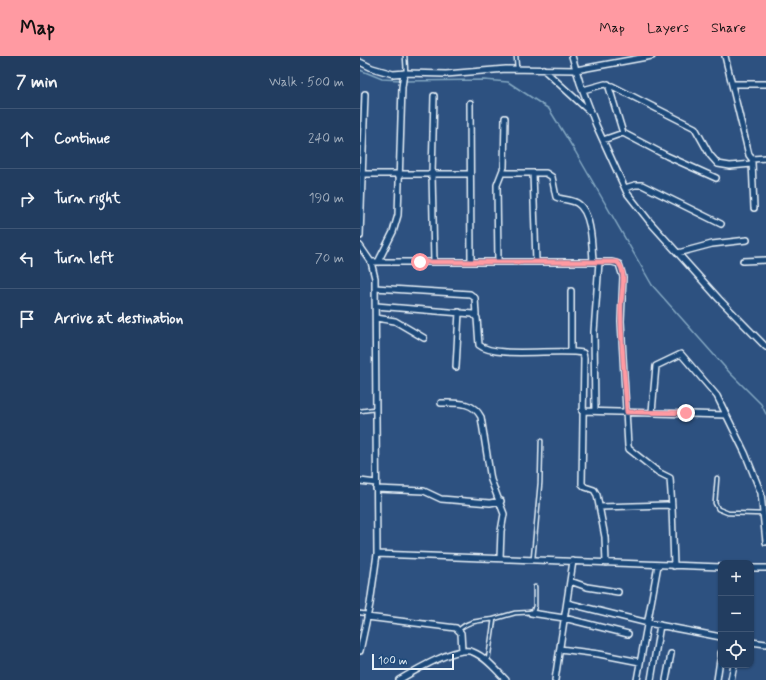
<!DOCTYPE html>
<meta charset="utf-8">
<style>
body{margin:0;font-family:Mynerve,sans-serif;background:#2a4466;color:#f1f3f6}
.controls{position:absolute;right:12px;bottom:12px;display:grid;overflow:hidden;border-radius:8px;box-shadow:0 1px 3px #0004}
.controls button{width:36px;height:36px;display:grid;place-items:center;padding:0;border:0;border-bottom:1px solid #3f5675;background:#223d60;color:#f1f3f6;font:20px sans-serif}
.scale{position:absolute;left:12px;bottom:10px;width:82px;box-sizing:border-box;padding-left:4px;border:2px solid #e8f1f8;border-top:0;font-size:11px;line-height:14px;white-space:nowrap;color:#e8f1f8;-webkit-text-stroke:3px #1f4a7a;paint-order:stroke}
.stop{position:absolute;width:12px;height:12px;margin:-9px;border:3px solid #ff9aa2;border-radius:50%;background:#fff}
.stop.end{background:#ff9aa2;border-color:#fff;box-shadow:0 1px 4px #0008}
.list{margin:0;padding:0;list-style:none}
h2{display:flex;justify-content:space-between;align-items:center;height:52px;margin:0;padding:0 16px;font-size:17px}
h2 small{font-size:13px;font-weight:400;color:#a2aebd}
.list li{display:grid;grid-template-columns:26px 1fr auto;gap:12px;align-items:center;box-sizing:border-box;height:60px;padding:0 16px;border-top:1px solid #3f5675}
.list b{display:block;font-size:15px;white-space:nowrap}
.list em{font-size:13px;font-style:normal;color:#a2aebd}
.icon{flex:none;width:22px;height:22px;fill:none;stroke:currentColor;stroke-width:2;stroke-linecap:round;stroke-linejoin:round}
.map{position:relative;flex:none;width:406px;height:624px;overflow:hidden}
header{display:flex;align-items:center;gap:24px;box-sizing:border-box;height:56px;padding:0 20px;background:#ff9aa2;color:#111}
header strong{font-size:19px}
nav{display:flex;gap:22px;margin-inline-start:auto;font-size:14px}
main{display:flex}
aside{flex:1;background:#223d60}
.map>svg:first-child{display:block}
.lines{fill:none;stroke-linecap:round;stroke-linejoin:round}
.stream{stroke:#83a7c1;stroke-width:1.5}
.lane-casing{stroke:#e8f1f8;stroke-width:5.5}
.street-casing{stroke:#e8f1f8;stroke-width:8}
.lane{stroke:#1f4a7a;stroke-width:2.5}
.street{stroke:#1f4a7a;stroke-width:5}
.route{stroke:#ff9aa2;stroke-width:5}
</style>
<header>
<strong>Map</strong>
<nav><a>Map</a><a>Layers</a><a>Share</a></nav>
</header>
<main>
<aside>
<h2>7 min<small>Walk · 500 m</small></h2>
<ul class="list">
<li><svg class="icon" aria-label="ahead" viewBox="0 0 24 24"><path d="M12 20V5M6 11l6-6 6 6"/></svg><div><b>Continue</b></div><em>240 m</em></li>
<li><svg class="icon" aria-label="right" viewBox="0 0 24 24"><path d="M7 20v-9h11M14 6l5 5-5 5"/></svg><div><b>Turn right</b></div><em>190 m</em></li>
<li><svg class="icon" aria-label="left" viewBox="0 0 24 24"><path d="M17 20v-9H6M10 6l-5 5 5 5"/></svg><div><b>Turn left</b></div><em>70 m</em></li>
<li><svg class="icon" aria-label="arrive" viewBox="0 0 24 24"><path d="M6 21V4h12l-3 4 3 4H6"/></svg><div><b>Arrive at destination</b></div></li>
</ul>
</aside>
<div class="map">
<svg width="406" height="624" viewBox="0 0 406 624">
<rect width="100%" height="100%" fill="#2d5180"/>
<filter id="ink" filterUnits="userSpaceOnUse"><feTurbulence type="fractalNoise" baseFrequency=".025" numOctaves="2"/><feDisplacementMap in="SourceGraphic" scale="8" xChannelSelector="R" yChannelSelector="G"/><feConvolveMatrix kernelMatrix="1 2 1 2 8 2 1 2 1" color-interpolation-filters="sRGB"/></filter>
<g filter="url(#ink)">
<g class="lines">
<!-- stream -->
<path class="stream" d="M0,14L22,23L41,24
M44,25L124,24L148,26L189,53L215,95L292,229L370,317L401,348L406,358"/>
<defs>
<path id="lane" d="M45,0L46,16
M156,0L157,13
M0,355L15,353
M357,422L355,447L358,453L368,457L404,458
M173,503L180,427L181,385
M0,557L8,558
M99,574C108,564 122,565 134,563
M128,604L134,563L155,557L173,556L175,550V531"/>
<path id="street" d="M212,0L220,27L236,69L267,137L289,165L359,243L406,291
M365,0L389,99L392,103L406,102
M0,6L12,12L33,18L46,17L86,18L146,13L216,14L292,0
M183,13L230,56
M248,28L263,77
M372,28H406
M223,34L245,28L252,30L335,72L350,99L358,108L370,110L392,108
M74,40L72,118L74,206
M110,47L111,206
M243,84L263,77L307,100L356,122
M392,106L394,152
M142,117H186L192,121L196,141C202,144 210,143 217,147C232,156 232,190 233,206
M173,117L176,205
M1,118H109
M265,132L275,129H282L361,168
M0,180L5,38
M0,190L11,206L15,222L17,498L10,548L0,595
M318,197L352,188L387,184
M138,205L137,129L144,111L145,62
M383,205L406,204
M11,206H252L259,208L263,221L261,265L268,390L269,393L298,416L310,422L312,451
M18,206L33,176L38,159L42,31L44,17
M15,232L110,238L115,242L116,259
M16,250L113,258L117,262L119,289C136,303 199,292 223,297L224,302L222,428L225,431L234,434L237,439L245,481L246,507
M16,262L35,265L64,282
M211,296V235
M96,311L99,256
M81,347C96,347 113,345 121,361L131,424L144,458L141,475L140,502
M222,355L366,359
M235,355L234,276L239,206
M292,356L296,310L321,298L357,340L385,397L401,437L406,486
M0,425L16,427
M16,433L64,435L81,443L130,447L141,445
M240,451L307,449L312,451L314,510
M17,498L361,511
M391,512H406
M210,525L227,531L258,536
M207,547L288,567L361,581
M171,557L204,562L268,578
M7,561L96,572L101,577L102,595
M391,586L406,588
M200,593L239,598L280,606
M39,624C54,615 97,589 113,596C126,601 137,615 146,624
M195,624L213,505
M277,624L298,509
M291,624L300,569
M306,624L311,598
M357,624L361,597
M371,624L374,609"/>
</defs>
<!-- lane casing -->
<use href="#lane" class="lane-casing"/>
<!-- street casing -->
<use href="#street" class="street-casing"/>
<!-- lane -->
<use href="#lane" class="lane"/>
<!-- street -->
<use href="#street" class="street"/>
</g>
</g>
<g class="lines" filter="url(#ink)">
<!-- route -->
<path class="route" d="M60,206H257C267,213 262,236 261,247C260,284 265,320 267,356L326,357"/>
</g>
</svg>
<div class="controls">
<button>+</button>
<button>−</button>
<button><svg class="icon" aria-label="locate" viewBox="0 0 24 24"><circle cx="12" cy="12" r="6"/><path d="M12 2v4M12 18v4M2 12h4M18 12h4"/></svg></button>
</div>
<div class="scale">100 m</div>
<div class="stop" style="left:60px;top:206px"></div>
<div class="stop end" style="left:326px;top:357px"></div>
</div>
</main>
